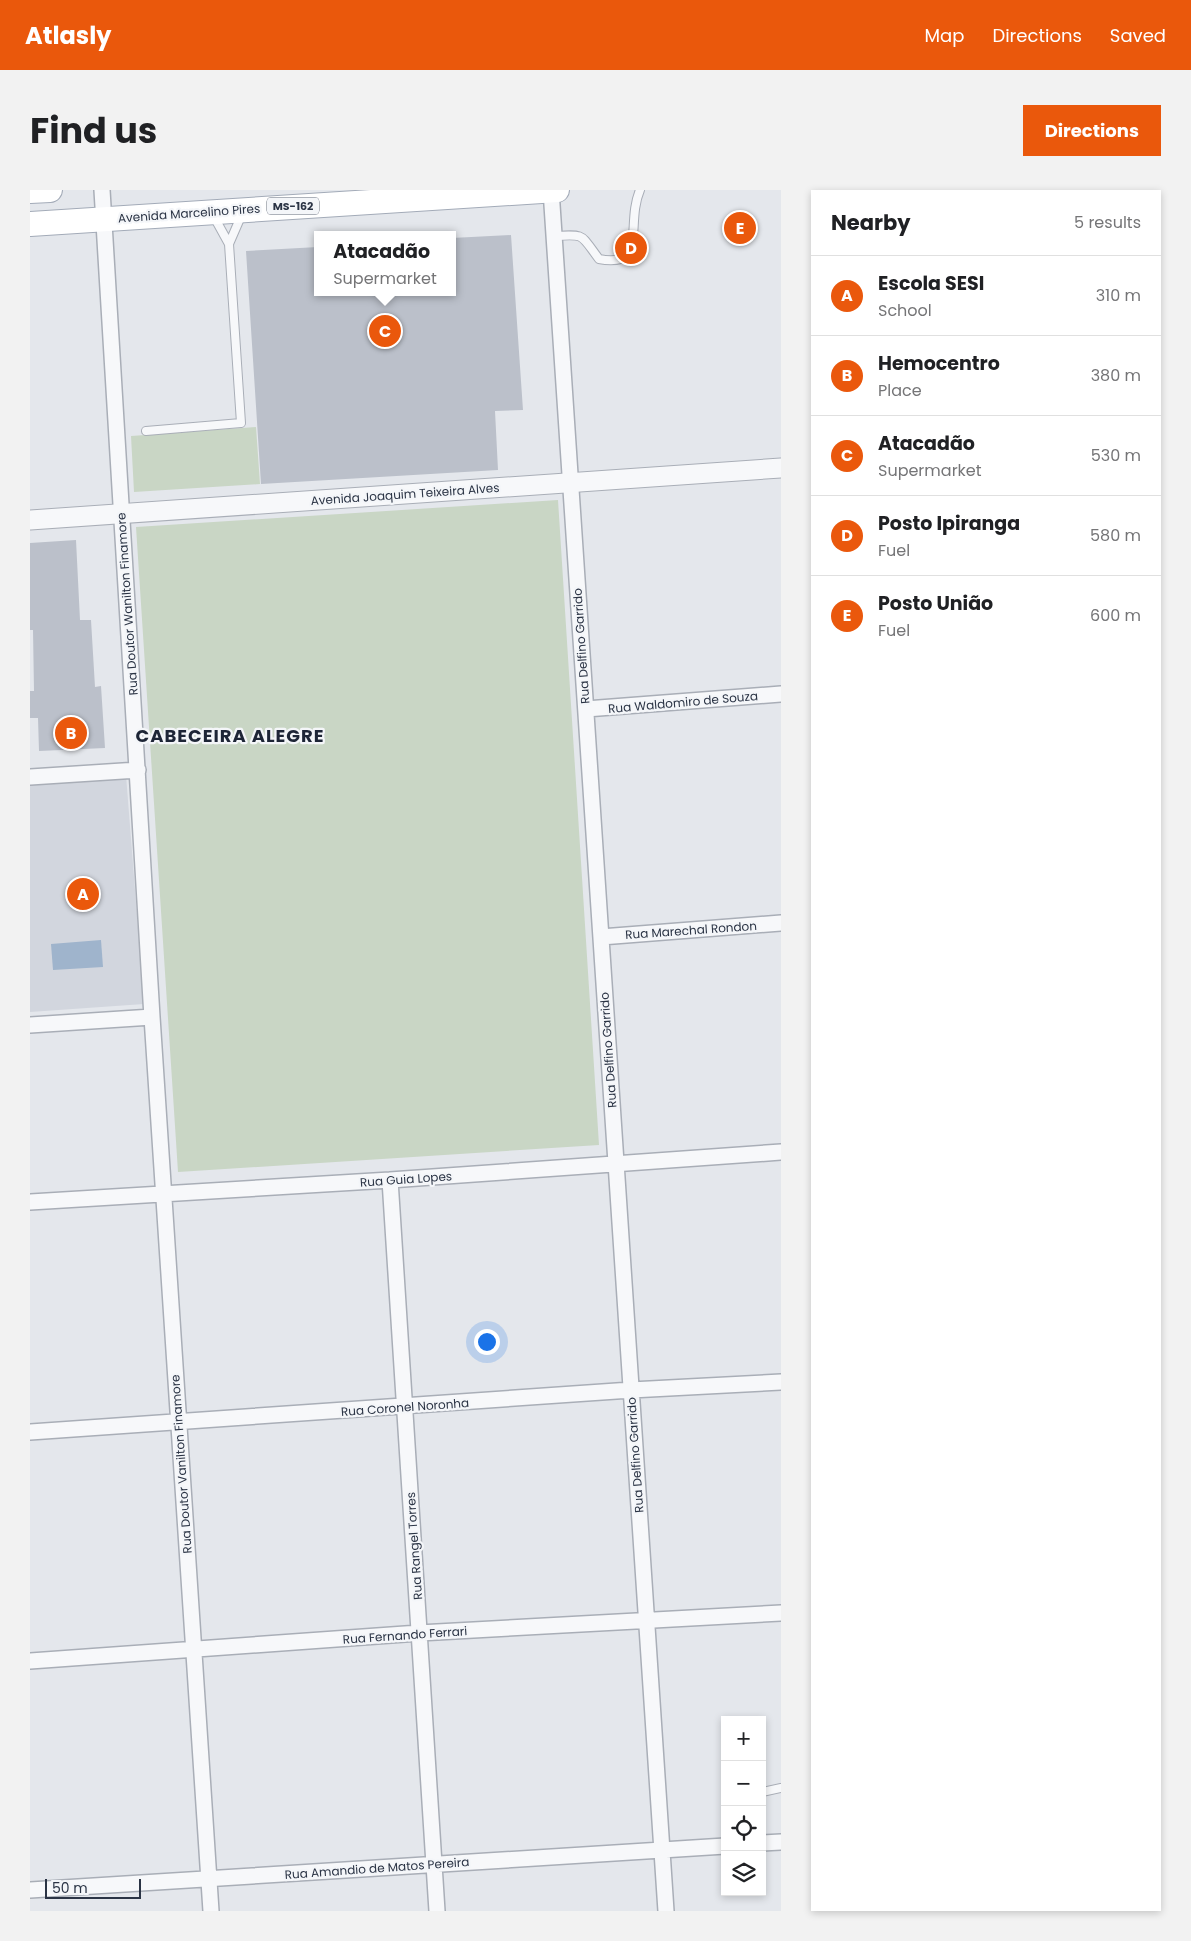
<!DOCTYPE html>
<meta charset="utf-8">
<style>
body{margin:0;font-family:Poppins,sans-serif;background:#f2f2f2;color:#202124}
.controls{position:absolute;right:15px;bottom:15px;display:grid;overflow:hidden;border-radius:0px;box-shadow:0 2px 8px #0003}
.controls button{width:45px;height:45px;display:grid;place-items:center;padding:0;border:0;border-bottom:1px solid #e0e0e0;background:#fff;color:#202124;font:25px sans-serif}
.scale{position:absolute;left:15px;bottom:12px;width:96px;box-sizing:border-box;padding-left:5px;border:2px solid #2b3445;border-top:0;font-size:14px;line-height:18px;white-space:nowrap;color:#2b3445;-webkit-text-stroke:4px #f4f6f9;paint-order:stroke}
.you{position:absolute;left:456px;top:1151px;width:18px;height:18px;margin:-12px;border:4px solid #fff;border-radius:50%;background:#1a73e8;box-shadow:0 0 0 8px #1a73e833}
.badge{display:grid;place-items:center;width:32px;height:32px;border-radius:50%;background:#ea580c;color:#fff;font-size:16px;font-weight:700}
.pin{position:absolute;translate:-50% -50%;border:2px solid #fff;box-shadow:0 1px 5px #0006}
.popup{position:absolute;left:284px;top:41px;width:142px;height:65px;box-sizing:border-box;display:grid;place-content:center;border-radius:0px;background:#fff;filter:drop-shadow(0 1px 4px #0005);font-size:16px;white-space:nowrap;color:#757577}
.popup b{font-size:19px;color:#202124}
.popup::after{content:'';position:absolute;left:50%;top:100%;margin-left:-10px;border:10px solid transparent;border-top-color:#fff}
.list{margin:0;padding:0;list-style:none}
h2{display:flex;justify-content:space-between;align-items:center;height:65px;margin:0;padding:0 20px;font-size:21px}
h2 small{font-size:16px;font-weight:400;color:#757577}
.list li{display:grid;grid-template-columns:32px 1fr auto;gap:15px;align-items:center;box-sizing:border-box;height:80px;padding:0 20px;border-top:1px solid #e0e0e0}
.list b{display:block;font-size:19px;white-space:nowrap}
.list p{margin:0;font-size:16px;white-space:nowrap;color:#757577}
.list em{font-size:16px;font-style:normal;color:#757577}
.icon{flex:none;width:28px;height:28px;fill:none;stroke:currentColor;stroke-width:2;stroke-linecap:round;stroke-linejoin:round}
.map{position:relative;flex:none;width:751px;height:1721px;overflow:hidden;border-radius:0px}
header{display:flex;align-items:center;gap:30px;box-sizing:border-box;height:70px;padding:0 25px;background:#ea580c;color:#fff}
header strong{font-size:24px}
nav{display:flex;gap:28px;margin-inline-start:auto;font-size:18px}
.intro{display:flex;align-items:center;justify-content:space-between;box-sizing:border-box;height:120px;padding:0 30px}
h1{margin:0;font-size:35px}
.button{padding:12px 22px;border-radius:0px;background:#ea580c;color:#fff;font-size:18px;font-weight:700}
main{display:flex;gap:30px;padding:0 30px}
aside{flex:1;background:#fff;border-radius:0px;box-shadow:0 2px 8px #0003}
.map>svg:first-child{display:block}
.built{fill:#d2d6de}
.green{fill:#c9d6c5}
.water{fill:#9fb4cc}
.building{fill:#bbc0ca}
.lines{fill:none;stroke-linecap:round;stroke-linejoin:round}
.service-casing{stroke:#a9aeb7;stroke-width:10}
.minor-casing{stroke:#a9aeb7;stroke-width:18}
.tertiary-casing{stroke:#a9aeb7;stroke-width:21}
.primary-casing{stroke:#a3abb8;stroke-width:26}
.service{stroke:#f7f8fa;stroke-width:8}
.minor{stroke:#f7f8fa;stroke-width:15}
.tertiary{stroke:#f7f8fa;stroke-width:19}
.primary{stroke:#fff;stroke-width:24}
.labels{text-anchor:middle;dominant-baseline:central;stroke-width:4.5;stroke-linejoin:round;paint-order:stroke}
.shield{fill:#f4f6f9;stroke:#676e7b;stroke-width:1}
.shield-label{font-size:11px;font-weight:bold;fill:#2b3445}
.street-label{font-size:12px;fill:#2b3445;stroke:#f4f6f9}
.district-label{font-size:18px;font-weight:bold;letter-spacing:1px;fill:#1d2536;stroke:#f4f6f9}
</style>
<header>
<strong>Atlasly</strong>
<nav><a>Map</a><a>Directions</a><a>Saved</a></nav>
</header>
<div class="intro"><h1>Find us</h1><a class="button">Directions</a></div>
<main>
<div class="map">
<svg width="751" height="1721" viewBox="0 0 751 1721">
<rect width="100%" height="100%" fill="#e4e7ec"/>
<!-- built -->
<path class="built" d="M96,585L114,814L0,822V594Z"/>
<!-- green -->
<path class="green" d="M226,237L230,294L104,302L101,246Z
M528,310L569,955L148,982L106,337Z"/>
<!-- water -->
<path class="water" d="M71,750L73,777L23,780L21,754Z"/>
<!-- building -->
<path class="building" d="M481,45L493,220L465,221L468,280L231,294L216,61L288,57V102H422V48Z
M46,350L50,430H61L65,497L71,496L75,558L9,561L8,528H0V501H4L3,440H0V353Z"/>
<g class="lines">
<defs>
<path id="service" d="M524,46C556,44 550,44 569,69C579,71 591,71 600,65C606,44 601,21 610,0
M199,54L212,24
M116,241L211,233L199,54L183,25
M732,1602L751,1598"/>
<path id="minor" d="M72,0L122,827L181,1721
M521,0L636,1721
M556,519L751,504
M0,587L108,580
M571,747L751,733
M0,835L122,827
M360,990L407,1721
M0,1012L360,990L751,962
M0,1242L601,1200L751,1192
M0,1471L389,1443L751,1423
M732,1653L751,1652
M0,1700L695,1656"/>
<path id="tertiary" d="M0,330L751,278"/>
<path id="primary" d="M0,1L20,0
M0,34L527,0"/>
</defs>
<!-- service casing -->
<use href="#service" class="service-casing"/>
<!-- minor casing -->
<use href="#minor" class="minor-casing"/>
<!-- tertiary casing -->
<use href="#tertiary" class="tertiary-casing"/>
<!-- primary casing -->
<use href="#primary" class="primary-casing"/>
<!-- service -->
<use href="#service" class="service"/>
<!-- minor -->
<use href="#minor" class="minor"/>
<!-- tertiary -->
<use href="#tertiary" class="tertiary"/>
<!-- primary -->
<use href="#primary" class="primary"/>
</g>
<g class="labels">
<!-- shield labels -->
<rect class="shield" x="237" y="7.5" width="52" height="17" rx="4"/>
<g class="shield-label">
<text x="263" y="16">MS-162</text>
</g>
<!-- street labels -->
<g class="street-label">
<text transform="translate(159 23) rotate(-4)">Avenida Marcelino Pires</text>
<text transform="translate(375 304) rotate(-4)">Avenida Joaquim Teixeira Alves</text>
<text transform="translate(97 414) rotate(-94)">Rua Doutor Wanilton Finamore</text>
<text transform="translate(551 456) rotate(-94)">Rua Delfino Garrido</text>
<text transform="translate(653 512) rotate(-5)">Rua Waldomiro de Souza</text>
<text transform="translate(661 740) rotate(-4)">Rua Marechal Rondon</text>
<text transform="translate(578 860) rotate(-94)">Rua Delfino Garrido</text>
<text transform="translate(376 989) rotate(-4)">Rua Guia Lopes</text>
<text transform="translate(375 1217) rotate(-4)">Rua Coronel Noronha</text>
<text transform="translate(605 1265) rotate(-94)">Rua Delfino Garrido</text>
<text transform="translate(151 1274) rotate(-94)">Rua Doutor Vanilton Finamore</text>
<text transform="translate(384 1356) rotate(-94)">Rua Rangel Torres</text>
<text transform="translate(375 1445) rotate(-4)">Rua Fernando Ferrari</text>
<text transform="translate(347 1678) rotate(-4)">Rua Amandio de Matos Pereira</text>
</g>
<!-- district labels -->
<g class="district-label">
<text x="200" y="545">CABECEIRA ALEGRE</text>
</g>
</g>
</svg>
<div class="controls">
<button>+</button>
<button>−</button>
<button><svg class="icon" aria-label="locate" viewBox="0 0 24 24"><circle cx="12" cy="12" r="6"/><path d="M12 2v4M12 18v4M2 12h4M18 12h4"/></svg></button>
<button><svg class="icon" aria-label="layers" viewBox="0 0 24 24"><path d="M12 4l9 5-9 5-9-5zM3 14l9 5 9-5"/></svg></button>
</div>
<div class="scale">50 m</div>
<div class="you"></div>
<div class="pin badge" style="left:53px;top:704px">A</div>
<div class="pin badge" style="left:41px;top:543px">B</div>
<div class="pin badge" style="left:355px;top:141px">C</div>
<div class="popup"><b>Atacadão</b>Supermarket</div>
<div class="pin badge" style="left:601px;top:58px">D</div>
<div class="pin badge" style="left:710px;top:38px">E</div>
</div>
<aside>
<h2>Nearby<small>5 results</small></h2>
<ul class="list">
<li><span class="badge">A</span><div><b>Escola SESI</b><p>School</p></div><em>310 m</em></li>
<li><span class="badge">B</span><div><b>Hemocentro</b><p>Place</p></div><em>380 m</em></li>
<li><span class="badge">C</span><div><b>Atacadão</b><p>Supermarket</p></div><em>530 m</em></li>
<li><span class="badge">D</span><div><b>Posto Ipiranga</b><p>Fuel</p></div><em>580 m</em></li>
<li><span class="badge">E</span><div><b>Posto União</b><p>Fuel</p></div><em>600 m</em></li>
</ul>
</aside>
</main>
